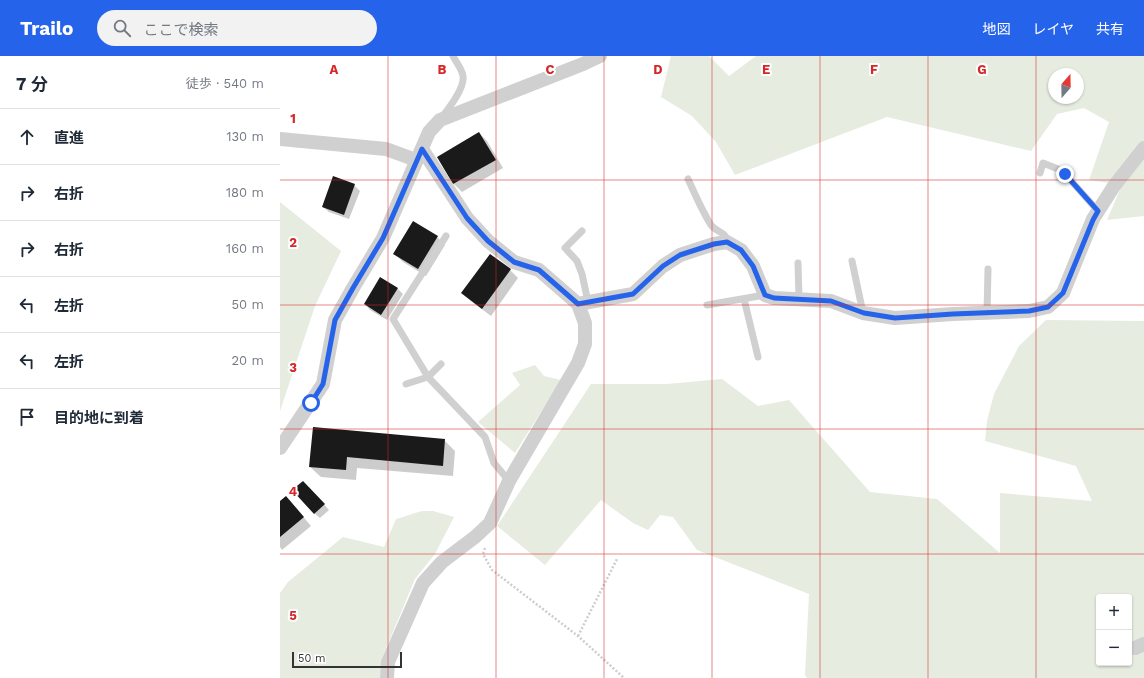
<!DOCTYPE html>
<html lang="ja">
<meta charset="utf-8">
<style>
body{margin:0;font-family:"Work Sans","Noto Sans JP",sans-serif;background:#f2f2f3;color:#1f2937}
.controls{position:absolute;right:12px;bottom:12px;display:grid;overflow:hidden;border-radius:4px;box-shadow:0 1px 3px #0004}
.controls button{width:36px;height:36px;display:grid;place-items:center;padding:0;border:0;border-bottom:1px solid #e0e1e3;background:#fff;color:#1f2937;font:20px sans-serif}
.compass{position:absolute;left:768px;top:12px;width:36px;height:36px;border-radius:50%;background:#fff;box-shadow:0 1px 3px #0004;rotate:20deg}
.scale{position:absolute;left:12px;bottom:10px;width:110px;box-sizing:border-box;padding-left:4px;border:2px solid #333;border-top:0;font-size:11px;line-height:14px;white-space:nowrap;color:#333;-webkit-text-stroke:3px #fff;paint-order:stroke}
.stop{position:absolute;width:12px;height:12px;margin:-9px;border:3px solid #2563eb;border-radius:50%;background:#fff}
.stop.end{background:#2563eb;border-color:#fff;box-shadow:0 1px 4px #0008}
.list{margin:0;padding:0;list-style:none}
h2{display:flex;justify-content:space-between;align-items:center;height:52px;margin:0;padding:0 16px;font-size:17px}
h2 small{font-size:13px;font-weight:400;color:#747a83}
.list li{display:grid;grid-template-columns:26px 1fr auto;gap:12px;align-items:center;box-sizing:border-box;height:56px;padding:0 16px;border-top:1px solid #e0e1e3}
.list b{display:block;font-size:15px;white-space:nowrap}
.list em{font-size:13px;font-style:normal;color:#747a83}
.icon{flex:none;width:22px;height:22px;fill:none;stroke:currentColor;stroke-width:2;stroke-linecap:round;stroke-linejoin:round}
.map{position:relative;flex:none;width:864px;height:622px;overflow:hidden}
header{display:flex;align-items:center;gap:24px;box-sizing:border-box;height:56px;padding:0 20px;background:#2563eb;color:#fff}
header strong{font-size:19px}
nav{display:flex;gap:22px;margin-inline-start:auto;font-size:14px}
.search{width:280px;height:36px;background:#f2f2f3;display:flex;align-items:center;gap:10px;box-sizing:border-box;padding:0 14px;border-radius:22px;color:#747a83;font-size:15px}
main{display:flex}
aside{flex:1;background:#fff}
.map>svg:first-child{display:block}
.green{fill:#e6ecdf;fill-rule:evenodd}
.shadow{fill:#0003}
.building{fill:#1a1a1a}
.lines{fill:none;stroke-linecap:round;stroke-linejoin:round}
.path{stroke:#cdcdcd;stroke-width:2.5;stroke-dasharray:2 2;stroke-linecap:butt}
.lane{stroke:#d0d0d0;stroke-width:7}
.street{stroke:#d0d0d0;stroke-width:14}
.route{stroke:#2563eb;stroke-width:5}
.grid{fill:none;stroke:#d62828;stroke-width:1;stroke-opacity:0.55}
.grid-label{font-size:13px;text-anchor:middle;font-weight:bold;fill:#d62828;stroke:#fff;stroke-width:4;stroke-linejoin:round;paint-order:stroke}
</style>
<header>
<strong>Trailo</strong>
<div class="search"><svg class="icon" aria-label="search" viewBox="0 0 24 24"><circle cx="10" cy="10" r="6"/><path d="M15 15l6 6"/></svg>ここで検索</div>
<nav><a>地図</a><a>レイヤ</a><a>共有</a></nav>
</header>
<main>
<aside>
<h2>7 分<small>徒歩 · 540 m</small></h2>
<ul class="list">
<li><svg class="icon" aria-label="ahead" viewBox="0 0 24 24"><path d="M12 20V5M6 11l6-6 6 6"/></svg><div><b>直進</b></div><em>130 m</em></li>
<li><svg class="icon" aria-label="right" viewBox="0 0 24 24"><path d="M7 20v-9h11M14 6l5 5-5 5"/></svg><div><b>右折</b></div><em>180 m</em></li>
<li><svg class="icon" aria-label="right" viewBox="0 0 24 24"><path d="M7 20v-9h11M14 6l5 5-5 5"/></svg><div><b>右折</b></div><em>160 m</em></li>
<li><svg class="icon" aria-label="left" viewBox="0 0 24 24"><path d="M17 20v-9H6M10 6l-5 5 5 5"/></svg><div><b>左折</b></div><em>50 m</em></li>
<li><svg class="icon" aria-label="left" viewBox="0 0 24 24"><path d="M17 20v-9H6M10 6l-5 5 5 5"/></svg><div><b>左折</b></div><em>20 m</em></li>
<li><svg class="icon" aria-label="arrive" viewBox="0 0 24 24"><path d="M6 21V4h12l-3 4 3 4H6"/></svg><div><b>目的地に到着</b></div></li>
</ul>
</aside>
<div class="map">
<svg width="864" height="622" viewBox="0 0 864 622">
<rect width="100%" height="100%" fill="#fff"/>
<!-- green -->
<path class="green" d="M391,0H429L449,20L476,0H864V160L827,164L842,129L809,124L829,66L804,52L777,58L751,95L607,61L455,119L436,86L412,60L381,41ZM774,18H798V42H774Z
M0,146L61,195L35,250L0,355Z
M766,264L864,265V622H527L525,619L529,538L417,494L393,461L380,459L368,474L353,467L321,444L265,509L217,470L311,328H387L442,323L478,350L509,344L590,436L657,443L720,497V437L812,445L796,410L705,385L707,365L714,338L739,290ZM819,541H849V607H819Z
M255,309L264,320L281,324L235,397L198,366L240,329L232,317Z
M144,455H153L174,461L155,498L135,523L102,602L100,622H0V537L8,526L63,481L104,491L116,463C126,461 134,456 144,455Z"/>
<!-- shadow -->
<path class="shadow" d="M199,77L207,85L223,112L182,136L174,128L158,101Z
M74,129L80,135L69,163L49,156L43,151Z
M157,181L165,189L146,220L123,206L115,198Z
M210,199L230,214L238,222L211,260L191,245L182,237Z
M118,233L123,238L107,264L90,254L85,248Z
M34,372L164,384L175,395L173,420L77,412L76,424L41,421L30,411Z
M29,431L49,454L40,462L34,457Z
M0,446L14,450L31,470L2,494L0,491Z"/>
<!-- building -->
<path class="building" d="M199,76L216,104L173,128L157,101Z
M53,120L75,128L64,159L42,151Z
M133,165L158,180L138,213L113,198Z
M210,198L231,213L202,253L181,237Z
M100,221L118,232L101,259L84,248Z
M33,371L165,383L163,410L67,401L66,414L29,411Z
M23,425L45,448L34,458L12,434Z
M6,440L24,461L0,481V445Z"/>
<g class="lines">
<!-- path -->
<path class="path" d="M205,492L203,498L212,514L298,580L344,622
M298,580L337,503"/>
<!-- lane -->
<path class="lane" d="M162,61C169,52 185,32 183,20C182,13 176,6 173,0
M760,117L763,107L778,113L785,118L818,155
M408,123C415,138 422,155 431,169C436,176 447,176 447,186
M302,175L285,192L297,205L302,218L308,246
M166,180L113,263L148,321L205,381L214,407L229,425
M572,205L583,257
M518,207L519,243
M464,243L478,301
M427,249L485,239
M707,257L708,213
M126,328L148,321L161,308"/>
<!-- street -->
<path class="street" d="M0,83L106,93L136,104
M298,248L353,238L383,210L400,199L434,188L447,186L461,194L473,210L485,239L494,242L551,245L583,257L615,262L673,258L749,255L768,251L783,237L813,163L834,130L864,92
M0,392L43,328L55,264L73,232L103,182L149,76L160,64L303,8L320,0
M855,592L864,588
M107,622L108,606L143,527L162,506L195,481L210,467L229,425L298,307L305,288V267L298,248L259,214L234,206L208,185L187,162L142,93"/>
</g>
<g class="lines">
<!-- route -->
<path class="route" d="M31,347L43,328L55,264L73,232L103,182L142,93L187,162L208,185L234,206L259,214L298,248L353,238L383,210L400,199L434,188L447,186L461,194L473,210L485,239L494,242L551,245L584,257L615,262L673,258L749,255L768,251L783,237L813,164L818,155L785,118"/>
</g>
<!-- grid -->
<path class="grid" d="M108,0V622M216,0V622M324,0V622M432,0V622M540,0V622M648,0V622M756,0V622M0,124H864M0,249H864M0,373H864M0,498H864"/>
<g class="grid-label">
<text x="54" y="18">A</text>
<text x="162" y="18">B</text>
<text x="270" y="18">C</text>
<text x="378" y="18">D</text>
<text x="486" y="18">E</text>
<text x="594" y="18">F</text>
<text x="702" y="18">G</text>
<text x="13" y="67">1</text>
<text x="13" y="191">2</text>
<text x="13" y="316">3</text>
<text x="13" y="440">4</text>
<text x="13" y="564">5</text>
</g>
</svg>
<div class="controls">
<button>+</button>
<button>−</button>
</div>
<svg class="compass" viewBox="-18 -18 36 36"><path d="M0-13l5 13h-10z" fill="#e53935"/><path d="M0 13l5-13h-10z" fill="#747a83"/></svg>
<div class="scale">50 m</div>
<div class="stop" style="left:31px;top:347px"></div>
<div class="stop end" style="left:785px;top:118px"></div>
</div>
</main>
